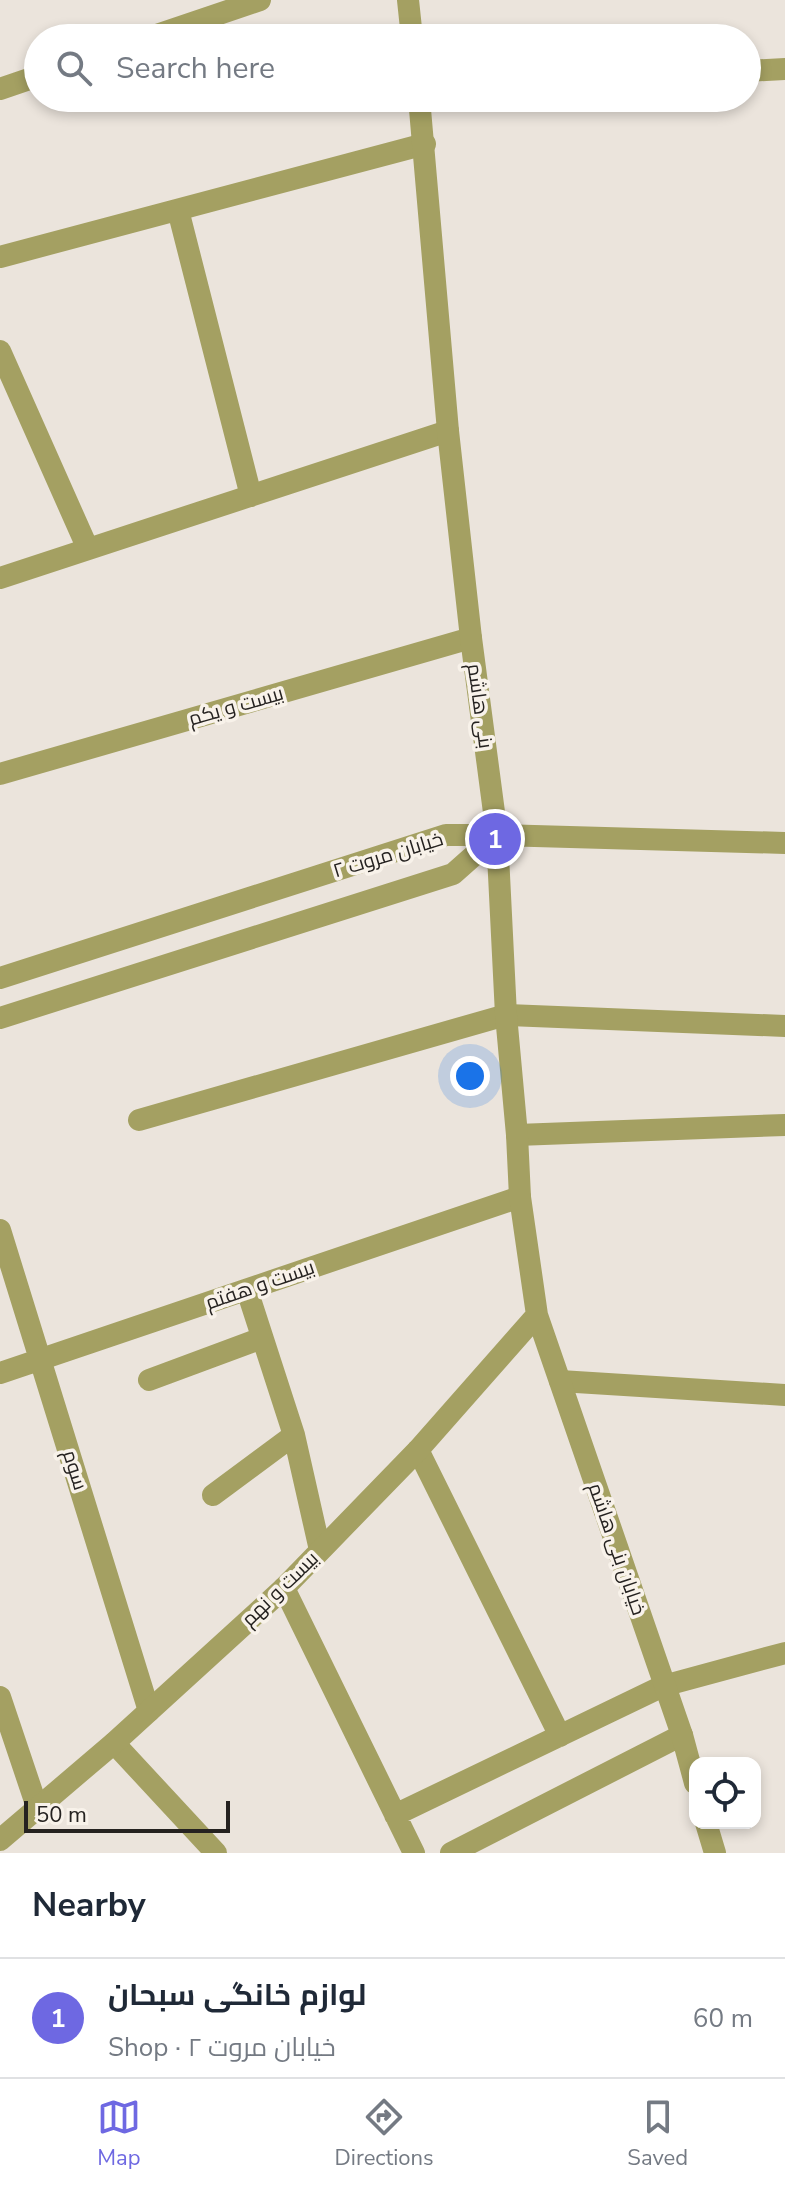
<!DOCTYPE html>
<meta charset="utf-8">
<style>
body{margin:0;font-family:"Nunito Sans",Cairo,sans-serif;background:#f6f6f7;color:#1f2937}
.controls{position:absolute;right:24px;bottom:24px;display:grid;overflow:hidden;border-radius:16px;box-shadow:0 4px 12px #0003}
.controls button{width:72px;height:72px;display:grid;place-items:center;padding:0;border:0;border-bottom:2px solid #e0e1e3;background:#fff;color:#1f2937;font:40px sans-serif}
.scale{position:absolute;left:24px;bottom:20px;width:206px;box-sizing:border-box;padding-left:8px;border:4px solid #252220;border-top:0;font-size:22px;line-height:28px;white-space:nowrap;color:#252220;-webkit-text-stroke:6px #f8f2ea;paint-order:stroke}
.you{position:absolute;left:470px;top:1076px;width:28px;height:28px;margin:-20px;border:6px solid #fff;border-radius:50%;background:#1a73e8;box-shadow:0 0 0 12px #1a73e833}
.badge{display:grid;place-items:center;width:52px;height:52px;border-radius:50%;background:#6e68e2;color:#fff;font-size:26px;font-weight:700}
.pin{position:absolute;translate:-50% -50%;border:4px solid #fff;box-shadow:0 2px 8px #0006}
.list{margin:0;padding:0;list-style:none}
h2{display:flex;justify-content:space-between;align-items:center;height:104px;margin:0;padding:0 32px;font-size:34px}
h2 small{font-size:26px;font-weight:400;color:#747a83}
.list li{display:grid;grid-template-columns:52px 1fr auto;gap:24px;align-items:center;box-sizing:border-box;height:120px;padding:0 32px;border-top:2px solid #e0e1e3}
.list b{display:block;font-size:30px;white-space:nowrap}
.list p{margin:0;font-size:26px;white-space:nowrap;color:#747a83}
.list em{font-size:26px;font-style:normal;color:#747a83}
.icon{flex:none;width:44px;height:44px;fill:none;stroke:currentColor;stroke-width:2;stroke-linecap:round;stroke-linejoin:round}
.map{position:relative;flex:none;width:785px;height:1853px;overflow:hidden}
.search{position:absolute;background:#fff;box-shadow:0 4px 12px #0003;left:24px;right:24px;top:24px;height:88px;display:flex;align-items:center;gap:20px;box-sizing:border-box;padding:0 28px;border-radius:44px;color:#747a83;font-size:30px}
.sheet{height:224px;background:#fff}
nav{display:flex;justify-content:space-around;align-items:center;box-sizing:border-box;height:112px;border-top:2px solid #e0e1e3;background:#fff;font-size:22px;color:#747a83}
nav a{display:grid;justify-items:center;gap:4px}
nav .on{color:#6e68e2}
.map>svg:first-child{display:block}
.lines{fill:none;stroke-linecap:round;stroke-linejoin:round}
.minor{stroke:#a4a062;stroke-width:22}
.tertiary{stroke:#a4a062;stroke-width:22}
.labels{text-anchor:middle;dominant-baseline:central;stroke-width:7;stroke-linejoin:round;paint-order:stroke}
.street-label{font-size:20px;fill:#252220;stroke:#f8f2ea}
</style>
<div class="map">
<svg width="785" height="1853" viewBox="0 0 785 1853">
<rect width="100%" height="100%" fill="#ebe4dc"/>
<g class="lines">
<!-- minor -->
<path class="minor" d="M148,38L260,0
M747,71L785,69
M0,89L38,76
M178,210L251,496
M0,257L425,144
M0,351L88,549
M0,578L448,431
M0,774L471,638
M0,978L446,835H497L785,843
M0,1018L453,874L497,835
M139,1120L506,1015L785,1026
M517,1135L785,1125
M0,1230L149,1711
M247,1290L294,1435L320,1550
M0,1373L520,1197
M149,1380L262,1338
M560,1381L785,1395
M418,1450L560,1736
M213,1495L294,1435
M284,1588L414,1853
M0,1697L37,1807
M114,1743L216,1853
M395,1815L663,1686L785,1653
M451,1853L682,1735"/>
<!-- tertiary -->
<path class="tertiary" d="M408,0L412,38
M419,98L448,431L471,638L497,835L506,1015L517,1135L520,1197L537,1315L682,1735L695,1783
M706,1823L715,1853
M0,1840L114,1743L284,1588L418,1450L537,1315"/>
</g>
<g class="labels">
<!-- street labels -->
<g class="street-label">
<text transform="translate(236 706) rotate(-16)">بیست و یکم</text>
<text transform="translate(480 706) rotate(82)">بنی هاشم</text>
<text transform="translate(388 855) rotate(-17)">خیابان مروت ۲</text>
<text transform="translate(260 1285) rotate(-19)">بیست و هفتم</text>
<text transform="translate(75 1470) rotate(73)">سوم</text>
<text transform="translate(617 1549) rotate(71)">خیابان بنی هاشم</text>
<text transform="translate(280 1589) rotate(-44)">بیست و نهم</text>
</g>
</g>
</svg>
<div class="controls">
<button><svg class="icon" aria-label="locate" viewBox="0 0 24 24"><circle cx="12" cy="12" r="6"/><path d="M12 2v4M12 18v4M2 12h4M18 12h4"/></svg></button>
</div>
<div class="scale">50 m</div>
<div class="you"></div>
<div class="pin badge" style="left:495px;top:839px">1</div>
<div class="search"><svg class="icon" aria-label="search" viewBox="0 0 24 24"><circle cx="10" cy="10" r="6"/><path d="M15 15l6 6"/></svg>Search here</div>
</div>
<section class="sheet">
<h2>Nearby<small></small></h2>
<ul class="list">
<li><span class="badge">1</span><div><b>لوازم خانگی سبحان</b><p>Shop · خیابان مروت ۲</p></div><em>60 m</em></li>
</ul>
</section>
<nav>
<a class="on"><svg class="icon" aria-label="map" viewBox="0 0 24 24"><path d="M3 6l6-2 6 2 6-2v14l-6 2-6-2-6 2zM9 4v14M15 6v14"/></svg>Map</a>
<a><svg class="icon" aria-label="directions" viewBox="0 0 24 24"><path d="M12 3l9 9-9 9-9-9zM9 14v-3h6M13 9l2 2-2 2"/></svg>Directions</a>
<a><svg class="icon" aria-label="saved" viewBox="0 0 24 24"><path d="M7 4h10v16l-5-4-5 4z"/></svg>Saved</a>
</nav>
